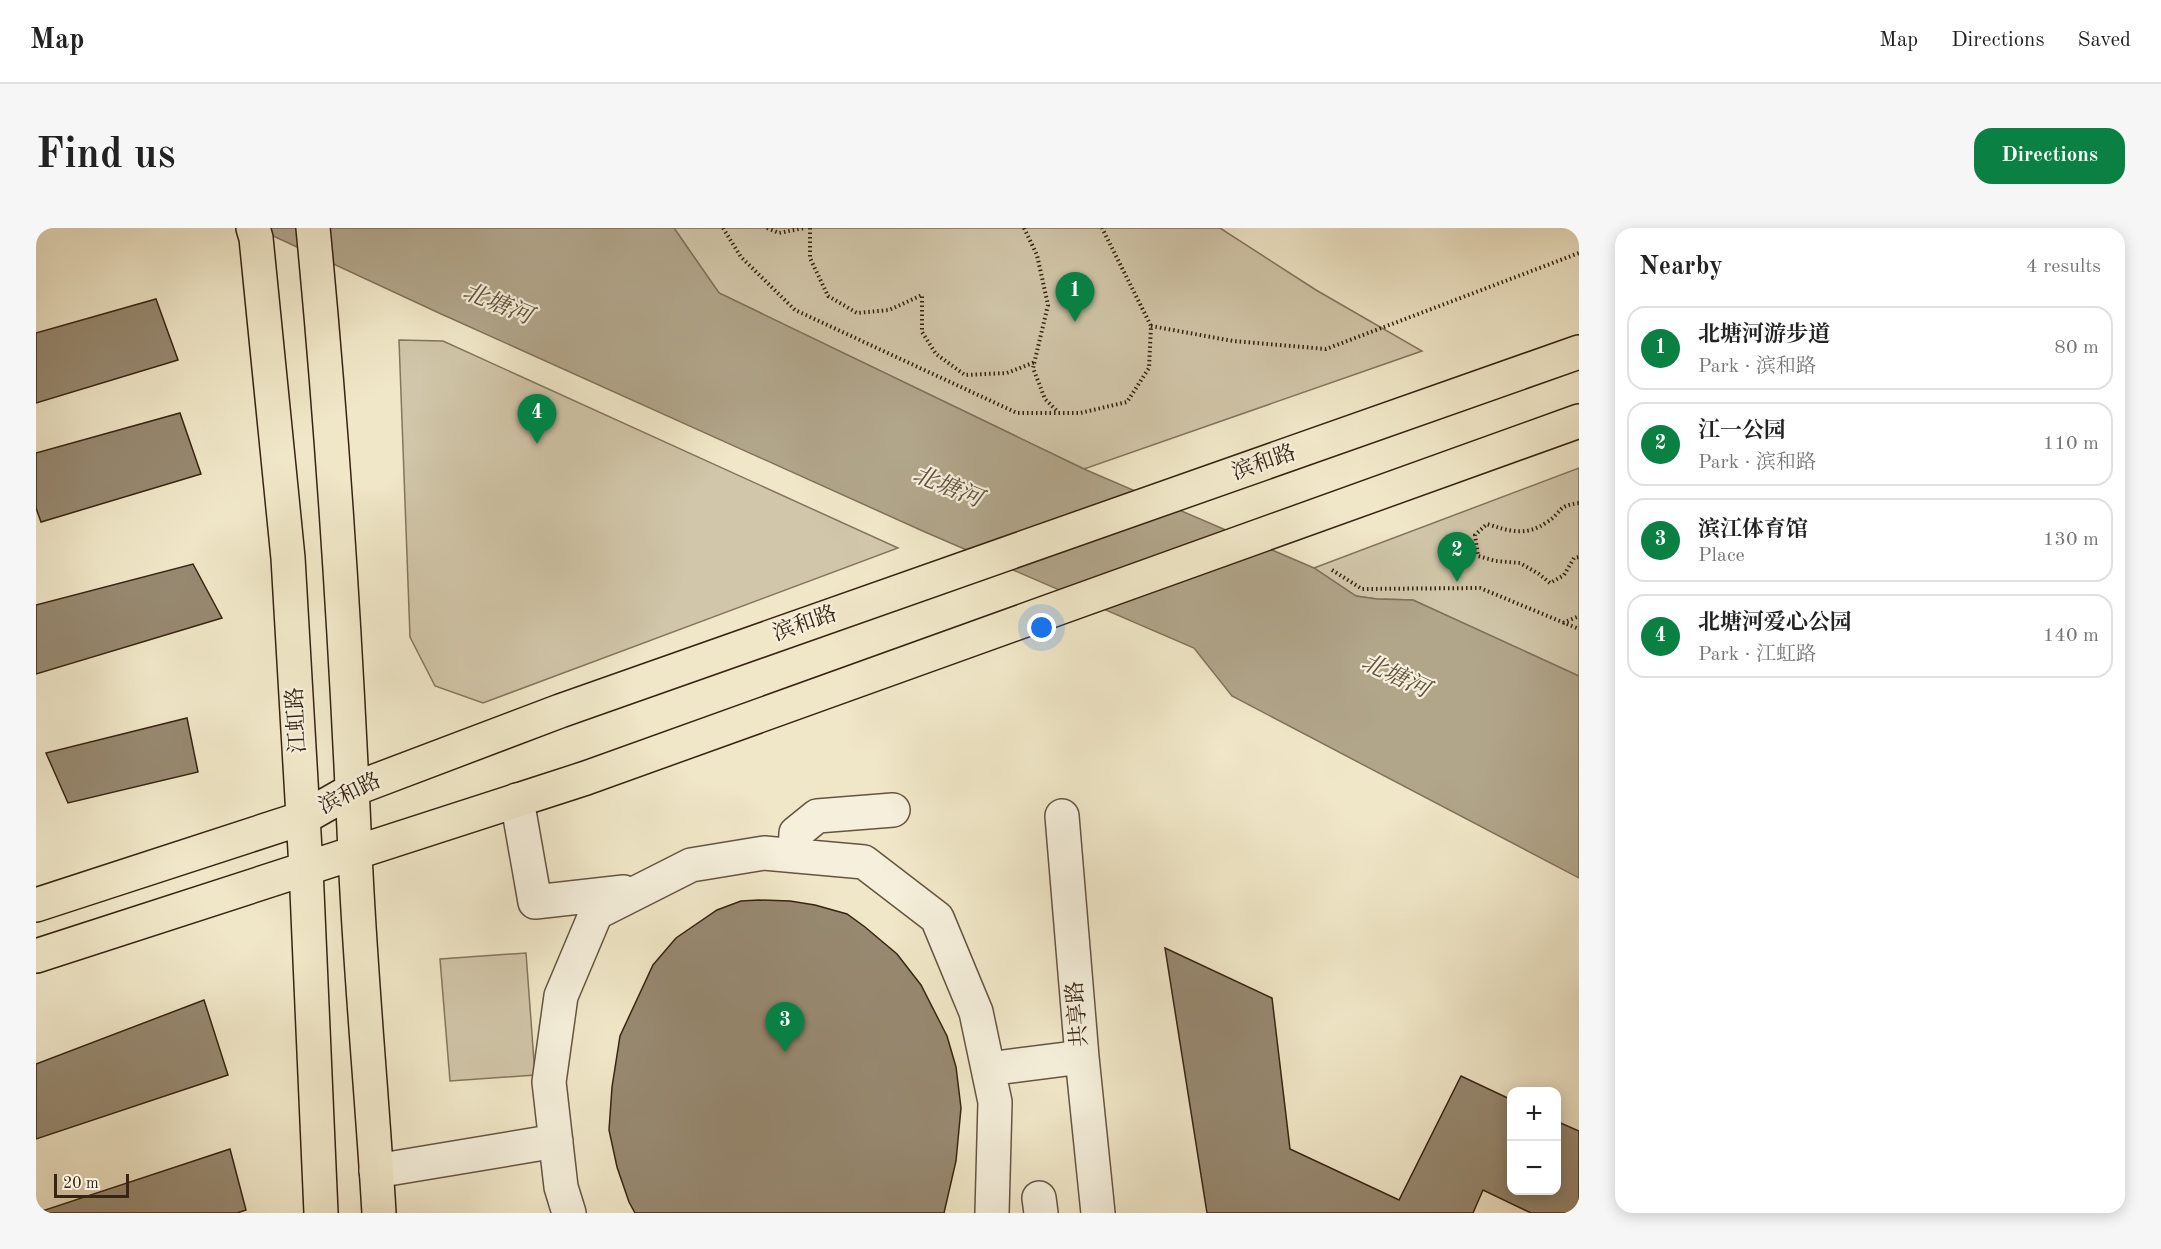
<!DOCTYPE html>
<meta charset="utf-8">
<style>
body{margin:0;font-family:"Old Standard TT","Noto Serif SC",serif;background:#f6f6f6;color:#222}
.controls{position:absolute;right:18px;bottom:18px;display:grid;overflow:hidden;border-radius:12px;box-shadow:0 3px 15px #0003}
.controls button{width:54px;height:54px;display:grid;place-items:center;padding:0;border:0;border-bottom:2px solid #e0e0e0;background:#fff;color:#222;font:30px sans-serif}
.scale{position:absolute;left:18px;bottom:15px;width:75px;box-sizing:border-box;padding-left:6px;border:3px solid #372412;border-top:0;font-size:16px;line-height:21px;white-space:nowrap;color:#372412;-webkit-text-stroke:4px #f5efdb;paint-order:stroke}
.you{position:absolute;left:1006px;top:400px;width:21px;height:21px;margin:-15px;border:4px solid #fff;border-radius:50%;background:#1a73e8;box-shadow:0 0 0 9px #1a73e833}
.badge{display:grid;place-items:center;width:39px;height:39px;border-radius:50%;background:#0b8043;color:#fff;font-size:20px;font-weight:700}
.pin{position:absolute;translate:-50% -50px;filter:drop-shadow(0 2px 3px #0008)}
.pin::after{content:'';position:absolute;top:32px;width:21px;height:18px;background:inherit;clip-path:polygon(0 0,100% 0,50% 100%)}
.list{margin:0;padding:0;list-style:none}
h2{display:flex;justify-content:space-between;align-items:center;height:78px;margin:0;padding:0 24px;font-size:26px}
h2 small{font-size:20px;font-weight:400;color:#767676}
.list li{display:grid;grid-template-columns:39px 1fr auto;gap:18px;align-items:center;box-sizing:border-box;height:84px;margin:0 12px 12px;padding:0 12px;border:2px solid #e0e0e0;border-radius:18px}
.list b{display:block;font-size:22px;white-space:nowrap}
.list p{margin:0;font-size:20px;white-space:nowrap;color:#767676}
.list em{font-size:20px;font-style:normal;color:#767676}
.map{position:relative;flex:none;width:1543px;height:985px;overflow:hidden;border-radius:18px}
header{display:flex;align-items:center;gap:36px;box-sizing:border-box;height:84px;padding:0 30px;background:#fff;border-bottom:2px solid #e0e0e0}
header strong{font-size:28px}
nav{display:flex;gap:33px;margin-inline-start:auto;font-size:21px}
.intro{display:flex;align-items:center;justify-content:space-between;box-sizing:border-box;height:144px;padding:0 36px}
h1{margin:0;font-size:42px}
.button{padding:15px 27px;border-radius:18px;background:#0b8043;color:#fff;font-size:21px;font-weight:700}
main{display:flex;gap:36px;padding:0 36px}
aside{flex:1;background:#fff;border-radius:18px;box-shadow:0 3px 15px #0003}
.map>svg:first-child{display:block}
.green{fill:#d1c6a9;stroke:#84755e;stroke-width:1.5}
.water{fill:#b1a58a;stroke:#80715a;stroke-width:1.5}
.building{fill:#978971;stroke:#372412;stroke-width:1.5}
.lines{fill:none;stroke-linecap:round;stroke-linejoin:round}
.minor-casing{stroke:#655540;stroke-width:36}
.major-casing{stroke:#372412;stroke-width:36}
.path{stroke:#372412;stroke-width:4;stroke-dasharray:1.5 3;stroke-linecap:butt}
.minor{stroke:#f5efdb;stroke-width:33}
.major{stroke:#f0e7c8;stroke-width:33}
.labels{text-anchor:middle;dominant-baseline:central;stroke-width:4.5;stroke-linejoin:round;paint-order:stroke}
.street-label{font-size:22px;fill:#372412;stroke:#f5efdb}
.water-label{font-size:24px;font-style:italic;fill:#62513c;stroke:#f5efdb}
</style>
<header>
<strong>Map</strong>
<nav><a>Map</a><a>Directions</a><a>Saved</a></nav>
</header>
<div class="intro"><h1>Find us</h1><a class="button">Directions</a></div>
<main>
<div class="map">
<svg width="1543" height="985" viewBox="0 0 1543 985">
<rect width="100%" height="100%" fill="#f0e7c8"/>
<filter id="stains"><feTurbulence type="fractalNoise" baseFrequency=".00333" numOctaves="4"/><feColorMatrix values="0 0 0 0 .2 0 0 0 0 .09 0 0 0 0 .02 0 0 0 .5 -.17"/></filter>
<radialGradient id="worn" r=".72"><stop offset=".6" stop-color="#630" stop-opacity="0"/><stop offset="1" stop-color="#630" stop-opacity=".3"/></radialGradient>
<!-- green -->
<path class="green" d="M638,0H1184L1280,62L1386,123L1048,241L683,65Z
M363,112L407,113L862,320L447,475L399,458L374,409Z
M1543,240V448L1377,372L1341,371L1320,368L1278,340Z
M490,725L499,847L414,853L404,731Z"/>
<!-- water -->
<path class="water" d="M220,0H638L683,65L1048,241L1278,340L1320,368L1341,371L1377,372L1543,448V650L1196,468L1158,420L889,304L403,85Z"/>
<!-- building -->
<path class="building" d="M120,71L142,132L0,175V105Z
M144,185L165,246L5,294L0,280V225Z
M157,336L186,390L0,446V377Z
M151,490L162,544L32,575L10,525Z
M723,672L754,673L779,677L811,686L829,699L861,726L885,757L911,808L920,839L925,880L920,933L908,985H599L593,974L581,939L573,902L576,859L584,808L617,737L640,710L681,682L705,673Z
M1129,720L1236,770L1254,921L1363,972L1425,848L1476,872V962H1520V893L1543,903V985H1495L1447,962L1437,985H1171Z
M168,772L192,847L0,911V836Z
M194,921L210,982L201,985H0Z"/>
<g class="lines">
<defs>
<path id="minor" d="M481,572L499,674L588,664
M1026,588L1046,829L1062,985
M759,628L760,605L781,588L857,582
M952,841L1046,829
M340,943L520,913
M1003,970L1005,985
M533,985L525,959L513,854L525,768L560,685L655,637L728,625L828,634L901,690L940,784L959,874L956,985"/>
<path id="major" d="M217,0L220,10L252,330L270,640L285,985
M277,0C297,207 310,416 319,624C324,744 336,865 343,985
M0,677L267,590L318,561L524,483L1543,124
M0,728L550,550L1543,193"/>
</defs>
<!-- minor casing -->
<use href="#minor" class="minor-casing"/>
<!-- major casing -->
<use href="#major" class="major-casing"/>
<!-- path -->
<path class="path" d="M687,0L705,29L759,82L981,185H1044L1091,174L1113,140L1115,98L1066,0
M731,0L743,5L768,0
M774,0V30L792,68L821,85L853,82L886,67V104L900,126L929,147L971,145L999,134
M988,0L1001,27L1012,77L997,140L1009,171L1022,184
M1115,98L1197,113L1290,121L1543,25
M1543,275C1520,278 1527,284 1511,294C1490,309 1473,303 1451,296L1439,307L1442,328L1460,333L1484,335L1503,346L1514,355L1528,347L1538,330L1543,329
M1296,342L1326,361L1444,360L1543,401
M1527,395L1543,388"/>
<!-- minor -->
<use href="#minor" class="minor"/>
<!-- major -->
<use href="#major" class="major"/>
</g>
<g class="labels">
<!-- street labels -->
<g class="street-label">
<text transform="translate(1228 235) rotate(-19)">滨和路</text>
<text transform="translate(769 396) rotate(-19)">滨和路</text>
<text transform="translate(261 492) rotate(-93)">江虹路</text>
<text transform="translate(314 566) rotate(-26)">滨和路</text>
<text transform="translate(1042 786) rotate(-95)">共享路</text>
</g>
<!-- water labels -->
<g class="water-label">
<text transform="translate(461 77) rotate(22)">北塘河</text>
<text transform="translate(911 260) rotate(22)">北塘河</text>
<text transform="translate(1359 449) rotate(25)">北塘河</text>
</g>
</g>
<rect width="100%" height="100%" filter="url(#stains)"/>
<rect width="100%" height="100%" fill="url(#worn)"/>
</svg>
<div class="controls">
<button>+</button>
<button>−</button>
</div>
<div class="scale">20 m</div>
<div class="you"></div>
<div class="pin badge" style="left:1039px;top:94px">1</div>
<div class="pin badge" style="left:1421px;top:354px">2</div>
<div class="pin badge" style="left:749px;top:824px">3</div>
<div class="pin badge" style="left:501px;top:216px">4</div>
</div>
<aside>
<h2>Nearby<small>4 results</small></h2>
<ul class="list">
<li><span class="badge">1</span><div><b>北塘河游步道</b><p>Park · 滨和路</p></div><em>80 m</em></li>
<li><span class="badge">2</span><div><b>江一公园</b><p>Park · 滨和路</p></div><em>110 m</em></li>
<li><span class="badge">3</span><div><b>滨江体育馆</b><p>Place</p></div><em>130 m</em></li>
<li><span class="badge">4</span><div><b>北塘河爱心公园</b><p>Park · 江虹路</p></div><em>140 m</em></li>
</ul>
</aside>
</main>
